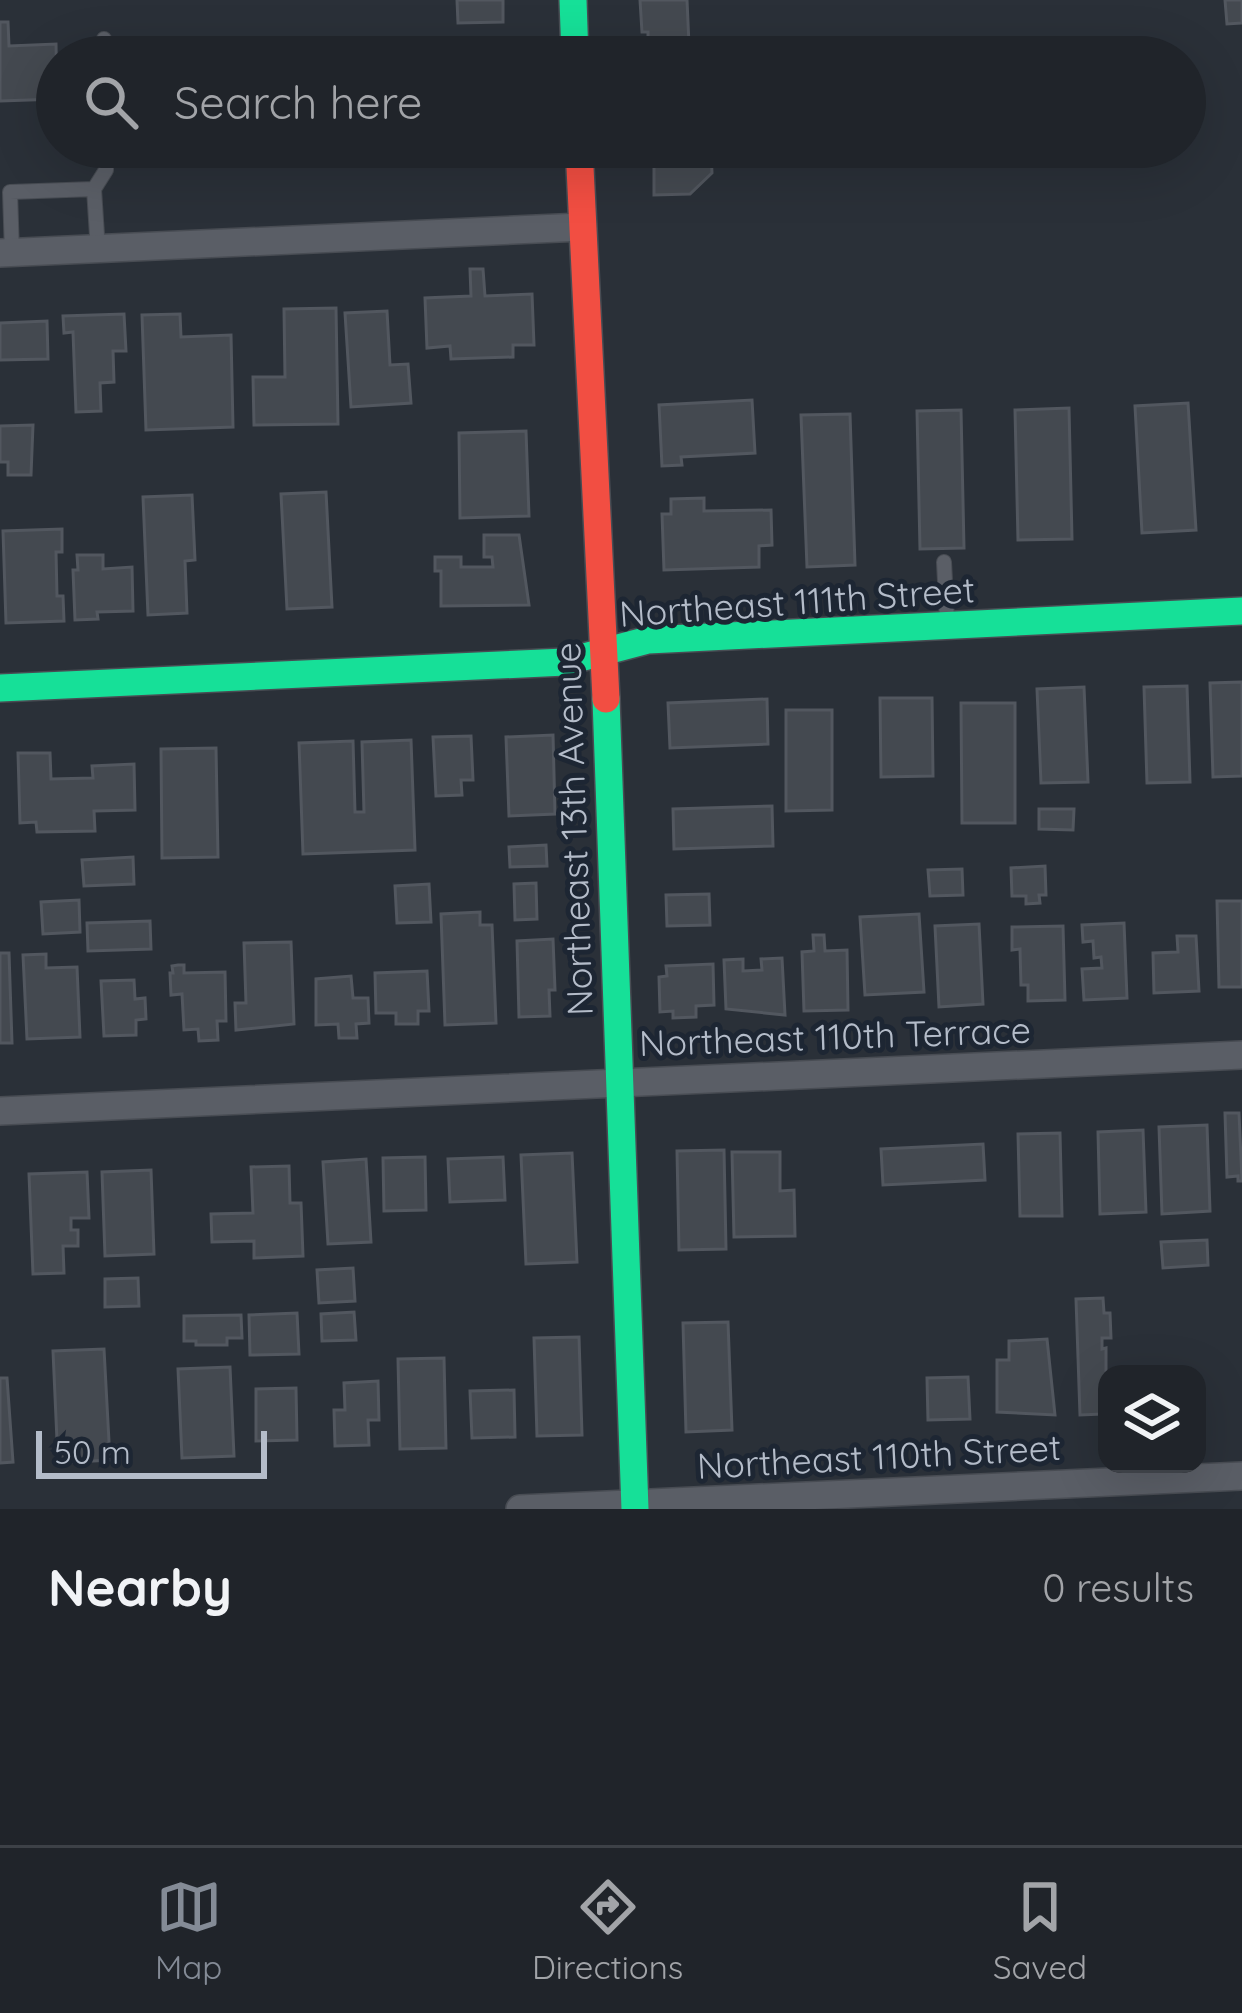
<!DOCTYPE html>
<style>
body{margin:0;font-family:Quicksand,sans-serif;background:#282c32;color:#f1f3f6}
.controls{position:absolute;right:36px;bottom:36px;display:grid;overflow:hidden;border-radius:24px;box-shadow:0 12px 48px #0002}
.controls button{width:108px;height:108px;display:grid;place-items:center;padding:0;border:0;border-bottom:3px solid #3d4147;background:#20242a;color:#f1f3f6;font:60px sans-serif}
.scale{position:absolute;left:36px;bottom:30px;width:231px;box-sizing:border-box;padding-left:12px;border:6px solid #b4bcc9;border-top:0;font-size:33px;line-height:42px;white-space:nowrap;color:#b4bcc9;-webkit-text-stroke:9px #1d2633;paint-order:stroke}
.list{margin:0;padding:0;list-style:none}
h2{display:flex;justify-content:space-between;align-items:center;height:156px;margin:0;padding:0 48px;font-size:51px}
h2 small{font-size:39px;font-weight:400;color:#a2a4a8}
.icon{flex:none;width:66px;height:66px;fill:none;stroke:currentColor;stroke-width:2;stroke-linecap:round;stroke-linejoin:round}
.map{position:relative;flex:none;width:1242px;height:1509px;overflow:hidden}
.search{position:absolute;background:#20242a;box-shadow:0 12px 48px #0002;left:36px;right:36px;top:36px;height:132px;display:flex;align-items:center;gap:30px;box-sizing:border-box;padding:0 42px;border-radius:66px;color:#a2a4a8;font-size:45px}
.sheet{height:336px;background:#20242a}
nav{display:flex;justify-content:space-around;align-items:center;box-sizing:border-box;height:168px;border-top:3px solid #3d4147;background:#20242a;font-size:33px;color:#a2a4a8}
nav a{display:grid;justify-items:center;gap:6px}
nav .on{color:#848b96}
.map>svg:first-child{display:block}
.building{fill:#444950;stroke:#52575f;stroke-width:3}
.lines{fill:none;stroke-linecap:round;stroke-linejoin:round}
.lane-casing{stroke:#484c53;stroke-width:16}
.street-casing{stroke:#484c53;stroke-width:30}
.fast-casing{stroke:#484c53;stroke-width:30}
.jam-casing{stroke:#484c53;stroke-width:30}
.lane{stroke:#5a5e66;stroke-width:14}
.street{stroke:#5a5e66;stroke-width:27}
.fast{stroke:#16e098;stroke-width:27}
.jam{stroke:#f24e42;stroke-width:27}
.labels{text-anchor:middle;dominant-baseline:central;stroke-width:10;stroke-linejoin:round;paint-order:stroke}
.street-label{font-size:36px;fill:#b4bcc9;stroke:#1d2633}
</style>
<div class="map">
<svg width="1242" height="1509" viewBox="0 0 1242 1509">
<rect width="100%" height="100%" fill="#2a3038"/>
<!-- building -->
<path class="building" d="M457,0H503V22L458,23Z
M640,0H687L689,45L648,47V32H642Z
M1225,0H1242V23L1227,24Z
M0,22H8L9,46L56,44L57,99L0,101Z
M645,147H684V153L711,152L712,173L690,194L654,195V163H646Z
M470,269H483L485,296L532,294L534,345H513V357L451,359L450,346L427,348L425,298L471,296Z
M336,308L338,424L254,425L253,377H285L284,309Z
M387,311L390,365L408,364L411,403L351,407L345,313Z
M124,314L126,351H113L114,382L100,383L101,411L76,412L73,332L64,333L63,316Z
M180,314L181,337L231,335L233,427L146,430L142,315Z
M47,321L48,359L0,360V323Z
M752,400L755,453L681,457L682,465L662,466L659,405Z
M1188,403L1196,530L1142,533L1135,406Z
M1069,408L1072,539L1018,540L1015,410Z
M961,410L964,548L920,549L917,411Z
M850,414L855,565L807,567L801,415Z
M33,425L31,475H8V462H0V426Z
M526,431L529,516L460,518L459,433Z
M326,492L332,607L287,609L281,494Z
M192,495L195,560L185,561L187,613L148,615L143,497Z
M704,498V511L771,510L772,545L759,546V567L664,570L662,514H671V499Z
M62,529V552H56L57,596H63L64,621L6,623L3,531Z
M484,535H519L529,605L441,606V571H435V557H461V567H493L492,557H484Z
M77,555H103V569L132,567L133,611L97,612L98,619L75,620L73,570H78Z
M1242,682V776L1213,777L1210,683Z
M1187,686L1190,782L1147,783L1144,687Z
M1084,687L1088,782L1041,783L1037,689Z
M880,698H932L933,776L881,777Z
M767,699L768,744L670,748L668,703Z
M961,703H1015V823H962Z
M786,710H832V810L786,811Z
M553,735L555,814L509,816L506,737Z
M471,736L473,780H461L462,795L436,796L433,737Z
M411,740L415,850L303,854L299,743L353,741L355,812H364L362,742Z
M216,748L218,857L162,858L161,749Z
M18,753H50L51,779L93,778L92,766L134,764L135,810L94,811L95,831L37,832L36,822L20,823Z
M772,806L773,846L674,849L673,809Z
M1039,809H1074L1073,830L1039,829Z
M546,845L547,866L510,867L509,847Z
M133,857L134,884L84,886L82,860Z
M1045,866L1046,895H1039L1040,903L1026,904V896H1012L1011,868Z
M962,869L963,895L930,896L928,870Z
M536,883L537,919L515,920L514,884Z
M429,884L431,922L397,923L395,886Z
M709,894L710,925L667,926L666,895Z
M79,900L80,932L43,934L41,902Z
M1217,901H1242V987H1219Z
M480,912V925H492L496,1023L445,1025L441,914Z
M919,914L924,992L865,995L860,917Z
M150,921L151,949L88,951L87,923Z
M1124,923L1127,998L1084,1000L1082,969L1102,968L1101,957L1094,958L1093,941L1083,942L1082,925Z
M979,924L983,1004L939,1007L935,926Z
M1063,926L1065,1000L1028,1001V985H1021L1020,949L1012,950V927Z
M813,935H824L825,951L847,950L848,1010L804,1011L802,952L814,951Z
M1177,936H1196L1199,991L1154,993L1153,953L1178,952Z
M553,939L555,990H549L550,1016L519,1017L517,941Z
M291,942L294,1024L236,1030L235,1003H246L244,943Z
M0,953H9L12,1043H0Z
M46,954V968L77,967L80,1037L27,1039L23,955Z
M782,958L785,1015L726,1009L724,960L743,959V971L762,970L761,959Z
M713,964L714,1005L696,1006V1017L673,1018V1011L660,1012L659,977L667,976L666,966Z
M178,965H184V973L225,972L226,1021H217L218,1040L199,1041L198,1029L184,1030L182,994L171,995L170,973H173L172,966Z
M427,971L429,1011H418V1024H396V1013H376L375,973Z
M351,976L353,998H368L369,1023L356,1024L357,1038H339L338,1024L316,1025V979Z
M134,980L135,999L145,998L146,1019L136,1020V1035L104,1036L101,981Z
M1225,1113H1239L1242,1181H1238V1176L1227,1177Z
M1207,1125L1210,1211L1162,1214L1159,1127Z
M1143,1130L1146,1212L1100,1214L1098,1132Z
M1060,1133L1062,1216H1020L1018,1134Z
M983,1144L985,1180L883,1185L881,1149Z
M724,1150L726,1249L679,1250L677,1151Z
M732,1152H780V1191L794,1190L795,1236L734,1237Z
M572,1153L577,1262L526,1264L521,1155Z
M425,1157L426,1210L384,1211L383,1158Z
M503,1157L505,1200L450,1202L448,1159Z
M366,1159L371,1242L328,1244L323,1162Z
M289,1166L290,1203H301L303,1256L254,1258V1241L212,1242L211,1214L253,1213L251,1167Z
M151,1170L154,1254L105,1256L102,1172Z
M87,1172L89,1218H71V1230H78V1246H63L64,1273L33,1274L29,1174Z
M1207,1240L1208,1265L1163,1268L1161,1242Z
M353,1268L355,1301L319,1303L317,1270Z
M138,1278L139,1306L105,1307V1279Z
M1103,1298L1104,1313H1110L1111,1338H1102V1349L1106,1348V1371L1113,1374H1107L1102,1414L1080,1415L1076,1299Z
M354,1312L356,1340L322,1341L321,1314Z
M297,1313L299,1354L250,1355L249,1315Z
M241,1315L242,1338H227V1345H196V1341H184V1316Z
M728,1322L732,1430L686,1432L683,1323Z
M579,1337L582,1435L537,1436L534,1338Z
M1047,1339L1055,1415L997,1412V1360H1009V1341Z
M104,1349L110,1460L58,1463L53,1351Z
M444,1358L446,1448L400,1449L398,1359Z
M230,1367L234,1456L182,1458L178,1369Z
M968,1377L970,1419L928,1420L927,1378Z
M0,1378H7L13,1462L0,1463Z
M378,1381L379,1420H368L369,1445L335,1446L334,1410H345L344,1383Z
M296,1388L297,1440L256,1441V1389Z
M514,1390L515,1437L472,1438L470,1391Z"/>
<g class="lines">
<defs>
<path id="lane" d="M104,39V57
M94,189L106,170V147
M12,253L10,192L94,189L98,251
M944,562L947,620"/>
<path id="street" d="M0,253L582,227
M0,1111L1242,1055
M520,1509L1242,1476"/>
<path id="fast" d="M573,0L575,57
M0,688L565,662L648,640L1242,611
M606,699L635,1509"/>
<path id="jam" d="M579,147L606,699"/>
</defs>
<!-- lane casing -->
<use href="#lane" class="lane-casing"/>
<!-- street casing -->
<use href="#street" class="street-casing"/>
<!-- fast casing -->
<use href="#fast" class="fast-casing"/>
<!-- jam casing -->
<use href="#jam" class="jam-casing"/>
<!-- lane -->
<use href="#lane" class="lane"/>
<!-- street -->
<use href="#street" class="street"/>
<!-- fast -->
<use href="#fast" class="fast"/>
<!-- jam -->
<use href="#jam" class="jam"/>
</g>
<g class="labels">
<!-- street labels -->
<g class="street-label">
<text transform="translate(797 601) rotate(-4)">Northeast 111th Street</text>
<text transform="translate(573 829) rotate(-92)">Northeast 13th Avenue</text>
<text transform="translate(835 1036) rotate(-2)">Northeast 110th Terrace</text>
<text transform="translate(879 1456) rotate(-3)">Northeast 110th Street</text>
</g>
</g>
</svg>
<div class="controls">
<button><svg class="icon" aria-label="layers" viewBox="0 0 24 24"><path d="M12 4l9 5-9 5-9-5zM3 14l9 5 9-5"/></svg></button>
</div>
<div class="scale">50 m</div>
<div class="search"><svg class="icon" aria-label="search" viewBox="0 0 24 24"><circle cx="10" cy="10" r="6"/><path d="M15 15l6 6"/></svg>Search here</div>
</div>
<section class="sheet">
<h2>Nearby<small>0 results</small></h2>
<ul class="list">
</ul>
</section>
<nav>
<a class="on"><svg class="icon" aria-label="map" viewBox="0 0 24 24"><path d="M3 6l6-2 6 2 6-2v14l-6 2-6-2-6 2zM9 4v14M15 6v14"/></svg>Map</a>
<a><svg class="icon" aria-label="directions" viewBox="0 0 24 24"><path d="M12 3l9 9-9 9-9-9zM9 14v-3h6M13 9l2 2-2 2"/></svg>Directions</a>
<a><svg class="icon" aria-label="saved" viewBox="0 0 24 24"><path d="M7 4h10v16l-5-4-5 4z"/></svg>Saved</a>
</nav>
